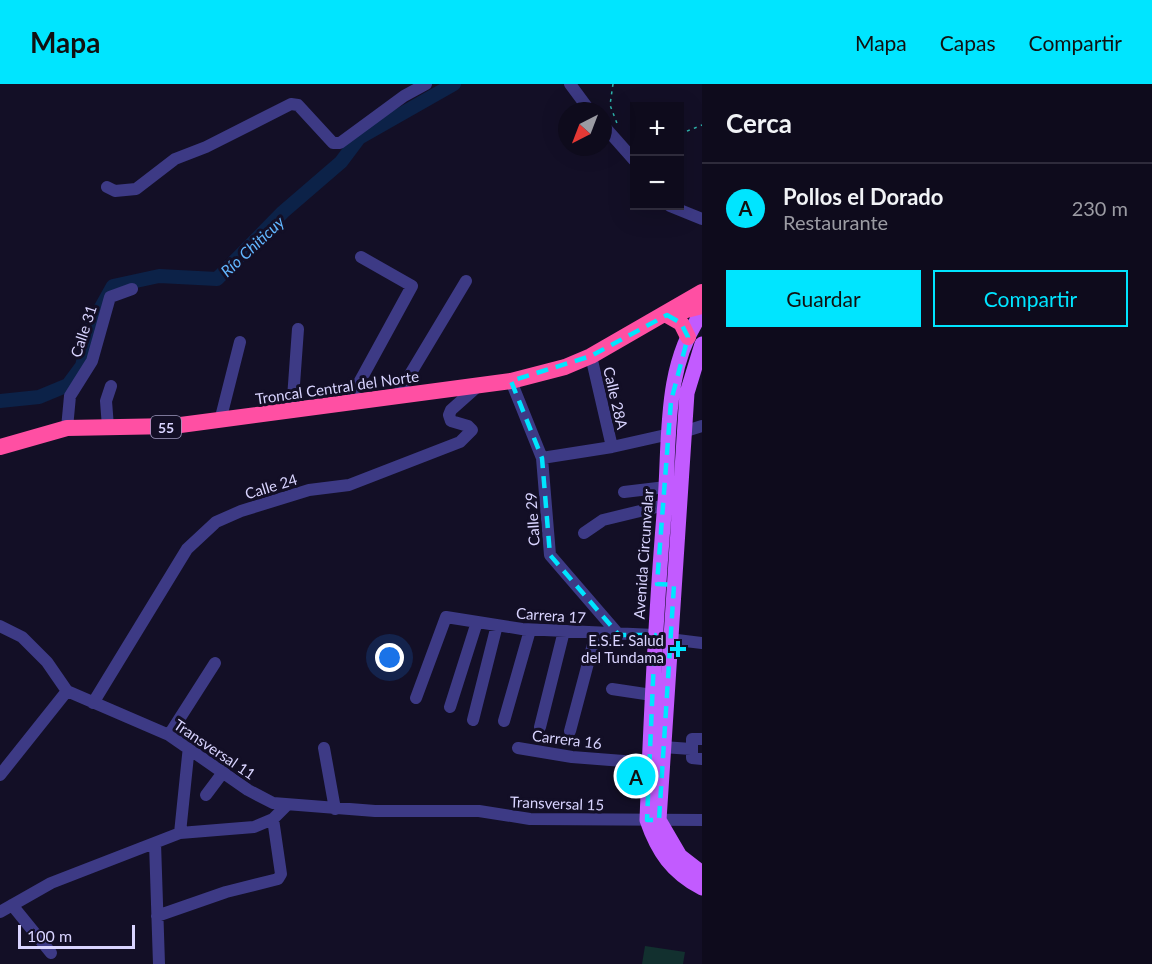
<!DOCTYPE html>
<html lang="es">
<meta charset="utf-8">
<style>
body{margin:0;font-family:Lato,sans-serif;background:#171425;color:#f1f3f6}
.controls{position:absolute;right:18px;top:18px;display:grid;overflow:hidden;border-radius:0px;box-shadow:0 6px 24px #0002}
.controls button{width:54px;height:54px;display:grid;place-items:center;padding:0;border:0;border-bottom:2px solid #2e2b3b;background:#0e0b1c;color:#f1f3f6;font:30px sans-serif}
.compass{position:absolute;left:558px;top:18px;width:54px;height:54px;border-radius:50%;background:#0e0b1c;box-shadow:0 6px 24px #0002;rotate:222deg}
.scale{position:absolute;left:18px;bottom:15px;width:117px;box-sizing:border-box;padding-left:6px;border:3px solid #d9d4ff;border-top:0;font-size:16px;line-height:21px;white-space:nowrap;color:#d9d4ff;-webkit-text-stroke:4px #130f26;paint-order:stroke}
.you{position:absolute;left:390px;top:574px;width:21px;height:21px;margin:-15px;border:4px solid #fff;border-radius:50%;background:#1a73e8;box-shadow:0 0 0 9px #1a73e833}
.badge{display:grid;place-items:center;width:39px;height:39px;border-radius:50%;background:#00e5ff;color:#111;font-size:20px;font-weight:700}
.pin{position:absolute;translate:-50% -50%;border:3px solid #fff;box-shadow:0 2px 6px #0006}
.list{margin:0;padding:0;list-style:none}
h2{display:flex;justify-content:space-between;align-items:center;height:78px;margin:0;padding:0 24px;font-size:26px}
h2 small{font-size:20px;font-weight:400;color:#9b9ba3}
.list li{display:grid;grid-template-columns:39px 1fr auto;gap:18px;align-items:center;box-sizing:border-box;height:90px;padding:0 24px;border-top:2px solid #2e2b3b}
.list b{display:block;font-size:22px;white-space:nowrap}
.list p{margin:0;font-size:20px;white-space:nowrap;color:#9b9ba3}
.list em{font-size:20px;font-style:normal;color:#9b9ba3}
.actions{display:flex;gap:12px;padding:18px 24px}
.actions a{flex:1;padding:14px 0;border:2px solid #00e5ff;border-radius:0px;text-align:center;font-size:21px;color:#00e5ff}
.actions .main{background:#00e5ff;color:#111}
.map{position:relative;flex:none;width:702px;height:880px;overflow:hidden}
header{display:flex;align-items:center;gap:36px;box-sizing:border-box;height:84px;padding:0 30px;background:#00e5ff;color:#111}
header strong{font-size:28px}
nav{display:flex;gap:33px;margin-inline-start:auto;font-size:21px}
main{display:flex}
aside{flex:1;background:#0e0b1c}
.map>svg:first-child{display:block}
.green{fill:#12302f}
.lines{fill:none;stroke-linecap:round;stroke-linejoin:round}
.river{stroke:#0c2248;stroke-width:14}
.path{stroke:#2fb8b0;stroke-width:1.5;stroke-dasharray:3 4.5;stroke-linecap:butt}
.minor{stroke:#3d3a85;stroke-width:12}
.major{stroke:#c25bff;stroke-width:15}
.highway{stroke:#ff4fa3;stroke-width:16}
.marked{fill:none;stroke:#00e5ff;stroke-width:4.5;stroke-dasharray:12 8;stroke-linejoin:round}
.poi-dot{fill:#00e5ff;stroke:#130f26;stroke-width:2}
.labels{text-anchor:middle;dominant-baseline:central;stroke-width:6;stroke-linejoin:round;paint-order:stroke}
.shield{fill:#130f26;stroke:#9e99be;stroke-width:1.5}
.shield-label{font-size:14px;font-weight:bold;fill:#d9d4ff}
.street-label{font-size:15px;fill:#d9d4ff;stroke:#130f26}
.poi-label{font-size:15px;fill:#d9d4ff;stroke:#130f26;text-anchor:end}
.water-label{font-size:16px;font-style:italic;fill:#62b6ff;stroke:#130f26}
</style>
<header>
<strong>Mapa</strong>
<nav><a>Mapa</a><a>Capas</a><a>Compartir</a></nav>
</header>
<main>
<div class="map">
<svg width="702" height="880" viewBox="0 0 702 880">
<rect width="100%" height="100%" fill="#130f26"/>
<!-- green -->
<path class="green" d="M645,862L685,868L683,880H642Z"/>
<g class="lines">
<!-- river -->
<path class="river" d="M0,317L39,313L68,301L82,282L93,238L113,202L159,192L217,195L283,128L341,78L359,54L454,0"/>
<!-- path -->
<path class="path" d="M613,0L610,21L618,42
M680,50L702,41"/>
<!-- minor -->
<path class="minor" d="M570,0L590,27
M603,41L634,76
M107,103L115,107L136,105L175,75L206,63L291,20L298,21L333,59H340L404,12L426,0
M670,122L702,135
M591,272L612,363
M511,297L542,374L550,471L619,551
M397,312L466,197
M348,319L412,202L361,173
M292,328L298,245
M220,337L240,258
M108,343L106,317L111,302
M67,344L70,312L92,277L110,213L132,205
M686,347L702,342
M542,374L612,363L670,350
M624,408L666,403
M584,449L603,436L665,421
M0,542L22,553L47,578L67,607L169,651L248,706L273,719L375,727H479L530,735L702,736
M669,555L702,559
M612,605L652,611
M416,614L446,533L522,545L655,551
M93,619L187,465L216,438L241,427L309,406L349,401L460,358L472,346L468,342L451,337L449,331L451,326L478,302
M450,623L477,538
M473,636L497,541
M504,637L530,546
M540,643L564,547
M570,647L596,549
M169,651L215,579
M702,655H692V674L702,675
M663,663L691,665
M324,664L335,725
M518,664L572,673L649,679
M0,691L67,607
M206,711L224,687
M180,749L189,662
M155,759L159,880
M12,821L51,869
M0,828L51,799L180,749L254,743L273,735L286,722
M157,832L226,808L278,795L281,790L273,735"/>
<!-- major -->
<path class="major" d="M702,229C663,282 670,356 665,418C656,524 651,630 647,736C658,768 672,788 702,804
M702,260L687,309L659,736L680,772L702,789"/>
<!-- highway -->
<path class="highway" d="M671,230L702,222
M667,231L681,239L688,253
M0,363L67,344L173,342L511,297L565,283L591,272L702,208"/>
</g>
<!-- marked area -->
<path class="marked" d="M667,231L681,239L688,253L671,317L657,500L674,501L659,736H647L655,551H619L550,471L542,374L511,297L591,272Z"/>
<!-- markers -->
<path class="poi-dot" d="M675 556h6v6h6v6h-6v6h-6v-6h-6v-6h6z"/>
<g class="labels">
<!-- shield labels -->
<rect class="shield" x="151" y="332" width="30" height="22" rx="4.5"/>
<g class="shield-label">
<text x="166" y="343">55</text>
</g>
<!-- street labels -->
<g class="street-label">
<text transform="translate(83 247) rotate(-72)">Calle 31</text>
<text transform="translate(337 303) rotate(-8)">Troncal Central del Norte</text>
<text transform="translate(616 314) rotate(77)">Calle 28A</text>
<text transform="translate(271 402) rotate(-17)">Calle 24</text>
<text transform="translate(532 435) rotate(-94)">Calle 29</text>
<text transform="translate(643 470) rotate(-86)">Avenida Circunvalar</text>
<text transform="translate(551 531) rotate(4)">Carrera 17</text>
<text transform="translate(567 655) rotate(7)">Carrera 16</text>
<text transform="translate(215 665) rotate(34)">Transversal 11</text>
<text transform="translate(557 719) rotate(2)">Transversal 15</text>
</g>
<!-- poi labels -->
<g class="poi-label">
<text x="664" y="556">E.S.E. Salud<tspan x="664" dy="17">del Tundama</tspan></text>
</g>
<!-- water labels -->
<g class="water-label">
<text transform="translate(252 162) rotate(-43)">Río Chiticuy</text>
</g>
</g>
</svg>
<div class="controls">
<button>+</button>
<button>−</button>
</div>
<svg class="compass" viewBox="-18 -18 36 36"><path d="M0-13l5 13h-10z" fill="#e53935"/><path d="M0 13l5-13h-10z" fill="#9b9ba3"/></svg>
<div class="scale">100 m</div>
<div class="you"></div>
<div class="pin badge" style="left:636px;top:692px">A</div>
</div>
<aside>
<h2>Cerca<small></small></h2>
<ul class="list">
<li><span class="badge">A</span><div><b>Pollos el Dorado</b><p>Restaurante</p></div><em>230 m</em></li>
</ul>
<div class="actions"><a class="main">Guardar</a><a>Compartir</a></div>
</aside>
</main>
